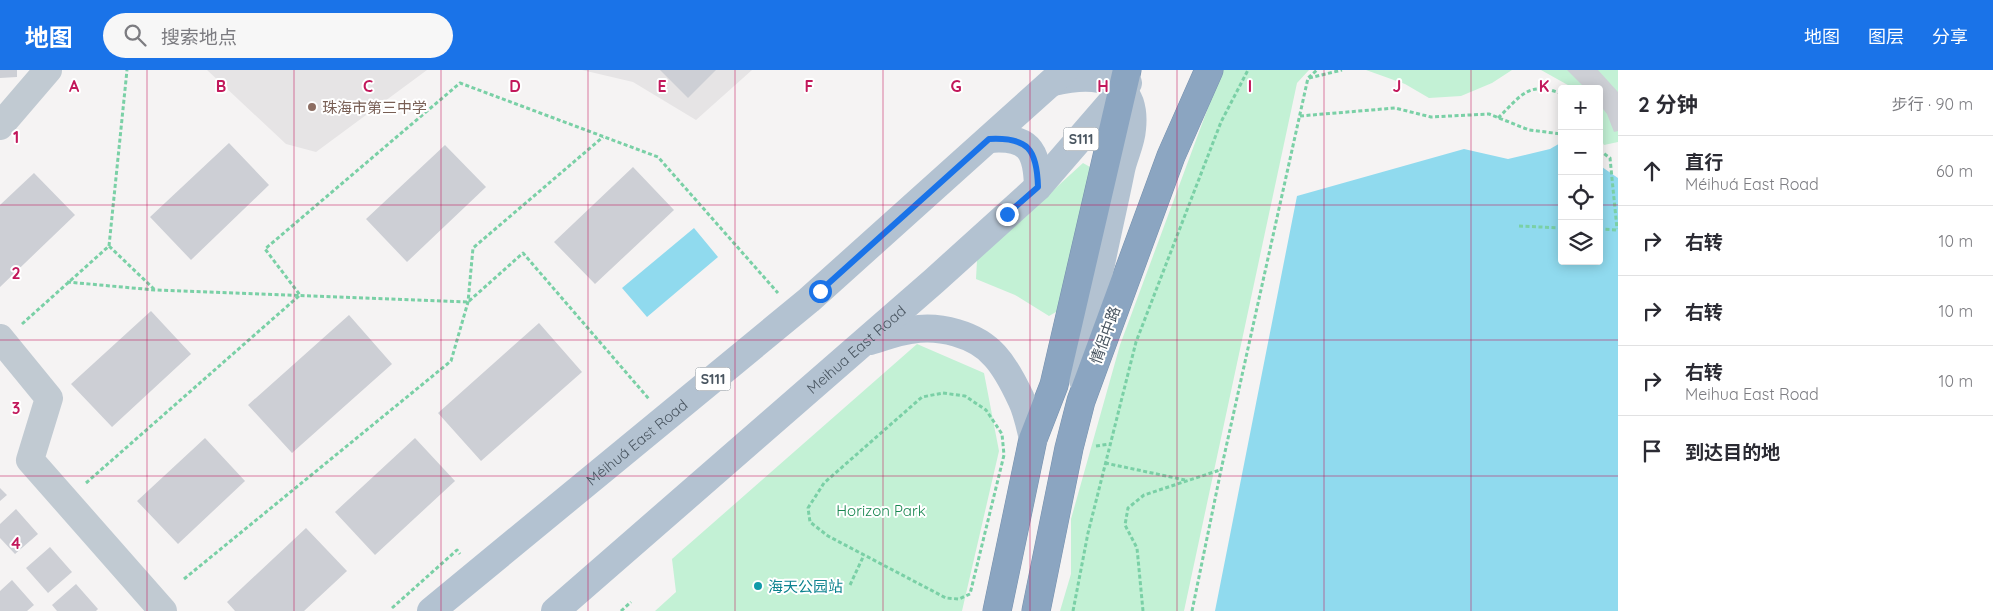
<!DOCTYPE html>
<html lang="zh">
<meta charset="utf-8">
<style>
body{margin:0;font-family:Quicksand,"Noto Sans SC",sans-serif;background:#f7f7f7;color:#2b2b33}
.controls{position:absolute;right:15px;top:15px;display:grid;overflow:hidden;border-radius:5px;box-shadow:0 2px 12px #0003}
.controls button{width:45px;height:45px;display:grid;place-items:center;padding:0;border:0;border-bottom:1px solid #e1e1e2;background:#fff;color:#2b2b33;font:25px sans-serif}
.stop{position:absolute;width:15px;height:15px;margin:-11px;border:4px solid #1a73e8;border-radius:50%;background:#fff}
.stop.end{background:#1a73e8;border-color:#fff;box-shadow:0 1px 5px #0008}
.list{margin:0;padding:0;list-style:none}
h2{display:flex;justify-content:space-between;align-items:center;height:65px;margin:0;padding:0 20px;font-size:21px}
h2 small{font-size:16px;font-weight:400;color:#7c7c81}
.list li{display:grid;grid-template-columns:32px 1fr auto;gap:15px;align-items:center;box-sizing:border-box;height:70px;padding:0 20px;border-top:1px solid #e1e1e2}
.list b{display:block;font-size:19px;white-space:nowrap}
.list p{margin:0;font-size:16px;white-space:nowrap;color:#7c7c81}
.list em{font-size:16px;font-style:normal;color:#7c7c81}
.icon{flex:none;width:28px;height:28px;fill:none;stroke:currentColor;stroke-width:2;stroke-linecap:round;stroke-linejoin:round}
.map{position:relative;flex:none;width:1618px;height:541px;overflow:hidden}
header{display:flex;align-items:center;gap:30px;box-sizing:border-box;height:70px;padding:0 25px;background:#1a73e8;color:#fff}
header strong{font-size:24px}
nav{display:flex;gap:28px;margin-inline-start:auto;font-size:18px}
.search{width:350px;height:45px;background:#f7f7f7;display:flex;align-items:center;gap:12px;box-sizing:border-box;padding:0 18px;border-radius:28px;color:#7c7c81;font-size:19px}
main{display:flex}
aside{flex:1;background:#fff}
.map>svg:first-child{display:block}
.education{fill:#e6e4e5}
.green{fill:#c3f1d5}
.water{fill:#90daee}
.building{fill:#cdcfd5}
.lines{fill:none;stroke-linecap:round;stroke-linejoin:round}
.highway-casing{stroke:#7690ad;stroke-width:29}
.path{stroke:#7ad0a6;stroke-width:3;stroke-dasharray:4 2.5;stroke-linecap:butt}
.minor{stroke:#c1cad2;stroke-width:28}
.major{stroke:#b3c2d1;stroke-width:28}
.highway{stroke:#8ba5c1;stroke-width:28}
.route{stroke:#1a73e8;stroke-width:6}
.grid{fill:none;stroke:#c2185b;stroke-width:1;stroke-opacity:0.55}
.education-dot{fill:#8d6e63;stroke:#fff;stroke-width:2}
.culture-dot{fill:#0f9aa8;stroke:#fff;stroke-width:2}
.labels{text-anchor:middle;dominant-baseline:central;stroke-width:4;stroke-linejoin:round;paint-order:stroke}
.shield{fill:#fff;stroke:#808990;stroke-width:1}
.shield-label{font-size:14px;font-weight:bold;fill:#4a5661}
.education-label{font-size:15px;fill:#785e54;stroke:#fff;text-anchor:start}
.street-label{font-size:15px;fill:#4a5661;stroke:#fff}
.park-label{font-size:15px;fill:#17864f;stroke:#fff}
.culture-label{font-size:15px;fill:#0d838f;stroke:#fff;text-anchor:start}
.grid-label{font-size:16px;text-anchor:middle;font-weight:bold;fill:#c2185b;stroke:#fff;stroke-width:4;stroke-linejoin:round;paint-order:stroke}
</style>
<header>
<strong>地图</strong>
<div class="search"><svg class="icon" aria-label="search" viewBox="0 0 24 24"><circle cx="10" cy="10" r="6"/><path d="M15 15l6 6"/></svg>搜索地点</div>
<nav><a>地图</a><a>图层</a><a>分享</a></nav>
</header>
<main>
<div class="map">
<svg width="1618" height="541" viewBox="0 0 1618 541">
<rect width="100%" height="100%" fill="#f5f3f3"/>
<!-- education -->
<path class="education" d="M207,0H427L316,82L286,74Z
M582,0H752L696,50L633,12Z"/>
<!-- green -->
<path class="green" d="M1222,0H1309L1297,13L1184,541H1060L1071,504V449L1120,275Z
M1366,0H1512L1492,13L1461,26L1429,28L1405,14Z
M1541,0H1618V72L1604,75L1599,66V19H1575Z
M1083,93L1090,97L1063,238L1049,246L1015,225L976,209L977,190Z
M917,274L984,303L999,381L962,541H655L676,522L672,489Z"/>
<!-- water -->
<path class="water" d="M1562,72V191H1599V95L1618,108V541H1215L1297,126L1464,79L1508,89L1550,79Z
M694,158L718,187L647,247L622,218Z"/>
<!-- building -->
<path class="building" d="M0,0H17V7L0,8Z
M660,0H716L688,28Z
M1567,0H1598L1618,22V61L1614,62L1607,44L1599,34V19H1586Z
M229,73L269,115L191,190L150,147Z
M445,75L486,117L407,192L366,149Z
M633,97L674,140L595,214L554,172Z
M34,103L75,145L0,217V135Z
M151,241L191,284L112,357L71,314Z
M349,245L392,294L292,383L248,335Z
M539,253L582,302L481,391L438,343Z
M205,368L245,411L178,474L137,431Z
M415,368L455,411L375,485L335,442Z
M0,418L7,425L0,431Z
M16,439L38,464L15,484L0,468V454Z
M306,458L347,501L304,541H235L227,532Z
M50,477L72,502L48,523L26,498Z
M12,510L34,535L27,541H0V521Z
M76,514L98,539L96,541H57L52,535Z"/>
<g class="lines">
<defs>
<path id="highway" d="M997,541L1033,369L1054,315L1127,0
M1036,541L1069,378L1081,331L1171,86L1209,0"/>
</defs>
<!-- highway casing -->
<use href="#highway" class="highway-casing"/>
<!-- path -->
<path class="path" d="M1309,8L1342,0
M1300,46L1395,38L1431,47L1489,44L1529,60L1562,64
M1498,48C1521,26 1528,10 1562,24
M1599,80L1610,88L1617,159
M1519,156L1562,158
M1599,159L1618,160
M109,176L127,0
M67,212L155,220L468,232L523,183L649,329
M22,254L109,176L154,219
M943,323L965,326L986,340L1002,364L1004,385L970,524L959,529L946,528L828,466L810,452L808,438L824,413L922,327Z
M1096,376L1110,374
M1105,393L1185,410
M86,413L300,225L265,179L460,13L658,87L778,223
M184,509L451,291L468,232L473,178L603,67
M850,515L864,485
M392,538L457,480L460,484
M621,541L631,532
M1073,541L1088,463L1136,272L1221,52L1248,0
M1143,541L1137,478L1125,455L1128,438L1144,425L1220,400
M1192,541L1221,400L1308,8L1317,0"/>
<!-- minor -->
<path class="minor" d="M0,56L48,0
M0,268L49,328L30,390L163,541"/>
<!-- major -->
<g class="major">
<path d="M1053,12C1079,6 1118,1 1130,33C1133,42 1133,50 1132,59C1131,73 1124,86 1121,100C1112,145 1101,189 1093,235C1088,259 1086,285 1083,310"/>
<path d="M989,69C1028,66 1037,79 1038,117"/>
<path d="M870,271C884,267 897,262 911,260C939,255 976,264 995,286C1006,298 1014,314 1021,329C1027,341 1030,356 1033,369"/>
<path id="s1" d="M431,541L809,230L1065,0"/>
<path id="s2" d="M555,541L934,211L1038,117L1128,13"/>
</g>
<!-- highway -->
<use href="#highway" class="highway"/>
</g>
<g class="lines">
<!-- route -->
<path class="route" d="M820,221L989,69C1028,67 1037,79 1038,117L1007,144"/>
</g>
<!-- grid -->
<path class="grid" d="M147,0V541M294,0V541M441,0V541M588,0V541M735,0V541M883,0V541M1030,0V541M1177,0V541M1324,0V541M1471,0V541M0,135H1562M1599,135H1618M0,270H1618M0,406H1618"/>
<!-- markers -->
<circle class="education-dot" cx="312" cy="37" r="5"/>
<circle class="culture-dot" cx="758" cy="516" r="5"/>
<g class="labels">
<!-- shield labels -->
<g class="shield">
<rect x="1063.5" y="57.5" width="35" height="23" rx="4"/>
<rect x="695.5" y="297.5" width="35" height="23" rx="4"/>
</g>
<g class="shield-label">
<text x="1081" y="69">S111</text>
<text x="713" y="309">S111</text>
</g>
<!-- education labels -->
<g class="education-label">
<text x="322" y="37">珠海市第三中学</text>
</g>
<!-- street labels -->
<g class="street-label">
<text transform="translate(1105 265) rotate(-70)">情侶中路</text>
<text stroke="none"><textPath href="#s2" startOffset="399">Meihua East Road</textPath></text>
<text stroke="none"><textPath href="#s1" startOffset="266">Méihuá East Road</textPath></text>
</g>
<!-- park labels -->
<g class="park-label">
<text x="881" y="440">Horizon Park</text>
</g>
<!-- culture labels -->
<g class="culture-label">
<text x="768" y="516">海天公园站</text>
</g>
</g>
<g class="grid-label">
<text x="74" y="22">A</text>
<text x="221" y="22">B</text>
<text x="368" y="22">C</text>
<text x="515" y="22">D</text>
<text x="662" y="22">E</text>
<text x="809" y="22">F</text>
<text x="956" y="22">G</text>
<text x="1103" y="22">H</text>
<text x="1250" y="22">I</text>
<text x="1397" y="22">J</text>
<text x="1544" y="22">K</text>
<text x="16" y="73">1</text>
<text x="16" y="209">2</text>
<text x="16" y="344">3</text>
<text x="16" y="479">4</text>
</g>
</svg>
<div class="controls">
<button>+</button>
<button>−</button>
<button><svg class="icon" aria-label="locate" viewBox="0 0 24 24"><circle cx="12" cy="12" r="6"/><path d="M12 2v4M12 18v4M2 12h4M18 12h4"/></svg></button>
<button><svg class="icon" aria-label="layers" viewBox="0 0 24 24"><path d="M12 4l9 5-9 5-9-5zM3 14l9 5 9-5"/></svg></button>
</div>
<div class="stop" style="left:820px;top:221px"></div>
<div class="stop end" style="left:1007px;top:144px"></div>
</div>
<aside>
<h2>2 分钟<small>步行 · 90 m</small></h2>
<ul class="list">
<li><svg class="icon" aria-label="ahead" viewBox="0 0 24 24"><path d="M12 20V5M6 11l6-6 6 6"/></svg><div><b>直行</b><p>Méihuá East Road</p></div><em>60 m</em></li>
<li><svg class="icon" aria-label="right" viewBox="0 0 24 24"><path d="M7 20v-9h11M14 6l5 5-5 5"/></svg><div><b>右转</b></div><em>10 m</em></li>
<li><svg class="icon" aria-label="right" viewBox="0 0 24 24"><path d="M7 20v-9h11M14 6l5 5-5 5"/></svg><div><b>右转</b></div><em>10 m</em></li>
<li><svg class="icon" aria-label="right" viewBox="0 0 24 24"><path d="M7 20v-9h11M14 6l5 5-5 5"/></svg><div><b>右转</b><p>Meihua East Road</p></div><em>10 m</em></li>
<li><svg class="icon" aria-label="arrive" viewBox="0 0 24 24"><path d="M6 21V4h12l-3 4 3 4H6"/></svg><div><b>到达目的地</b></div></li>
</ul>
</aside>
</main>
